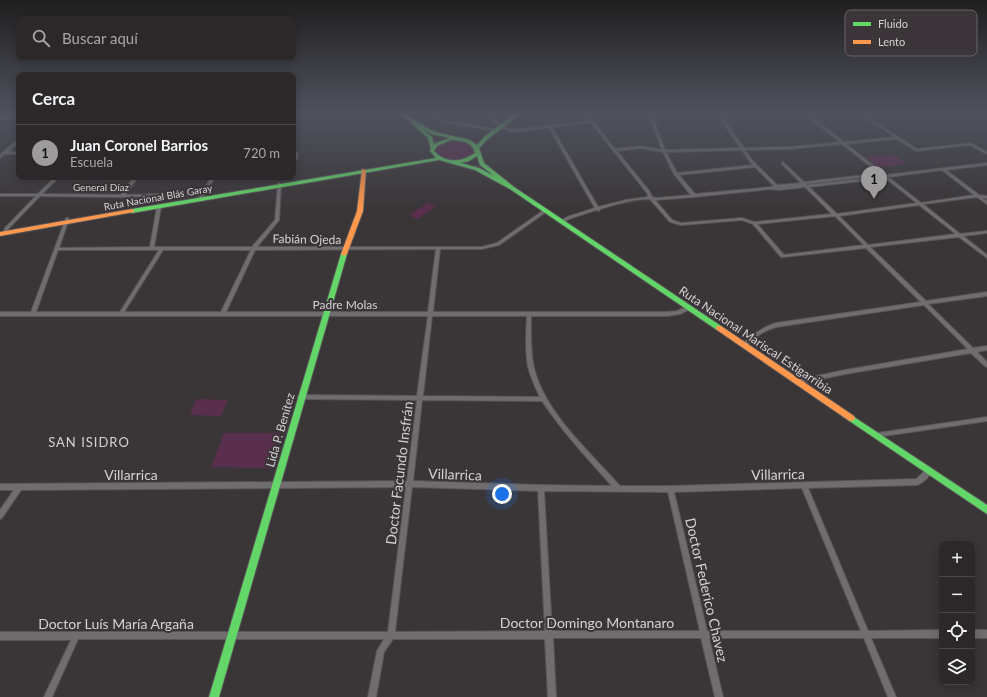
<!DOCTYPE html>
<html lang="es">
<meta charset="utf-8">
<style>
body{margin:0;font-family:Lato,sans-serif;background:#343032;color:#f1f3f6}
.controls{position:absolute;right:12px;bottom:12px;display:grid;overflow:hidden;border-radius:8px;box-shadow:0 2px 10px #0003}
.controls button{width:36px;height:36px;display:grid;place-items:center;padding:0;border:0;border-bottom:1px solid #484447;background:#2c282a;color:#f1f3f6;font:20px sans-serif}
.you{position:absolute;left:502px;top:494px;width:14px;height:14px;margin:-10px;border:3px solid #fff;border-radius:50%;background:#1a73e8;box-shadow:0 0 0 6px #1a73e833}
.badge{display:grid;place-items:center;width:26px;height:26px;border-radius:50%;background:#9e9b9d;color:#111;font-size:13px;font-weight:700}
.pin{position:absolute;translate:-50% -33px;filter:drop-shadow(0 1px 2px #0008)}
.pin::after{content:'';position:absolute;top:21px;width:14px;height:12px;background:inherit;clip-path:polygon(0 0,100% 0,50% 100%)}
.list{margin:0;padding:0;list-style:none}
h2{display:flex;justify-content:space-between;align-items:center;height:52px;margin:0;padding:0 16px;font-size:17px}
h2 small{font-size:13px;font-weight:400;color:#a6a6a8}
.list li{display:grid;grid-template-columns:26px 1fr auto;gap:12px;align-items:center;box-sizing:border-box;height:56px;padding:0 16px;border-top:1px solid #484447}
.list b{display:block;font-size:15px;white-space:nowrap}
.list p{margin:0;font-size:13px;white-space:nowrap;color:#a6a6a8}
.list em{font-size:13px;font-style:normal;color:#a6a6a8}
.icon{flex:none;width:22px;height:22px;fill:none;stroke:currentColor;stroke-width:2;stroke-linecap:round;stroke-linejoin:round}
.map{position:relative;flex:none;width:987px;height:697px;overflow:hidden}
.search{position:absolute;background:#2c282a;box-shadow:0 2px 10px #0003;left:16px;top:16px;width:280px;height:44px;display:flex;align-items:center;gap:10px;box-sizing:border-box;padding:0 14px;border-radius:8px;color:#a6a6a8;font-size:15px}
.panel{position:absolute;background:#2c282a;box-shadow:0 2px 10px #0003;left:16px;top:72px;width:280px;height:108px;border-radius:8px}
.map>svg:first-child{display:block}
.green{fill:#5a2f4e}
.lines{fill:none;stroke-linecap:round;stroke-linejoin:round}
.street-casing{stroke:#585557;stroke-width:2}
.fast-casing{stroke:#585557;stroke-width:2}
.slow-casing{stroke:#585557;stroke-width:2}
.street{fill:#706d6f;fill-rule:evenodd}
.fast{fill:#63d668;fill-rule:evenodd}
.slow{fill:#ff974d;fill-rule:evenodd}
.labels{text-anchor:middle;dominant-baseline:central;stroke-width:4;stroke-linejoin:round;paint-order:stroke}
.far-street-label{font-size:10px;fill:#d4d1d3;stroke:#3b3539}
.street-label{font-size:12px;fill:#d4d1d3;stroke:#3b3539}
.neighbourhood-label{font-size:13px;letter-spacing:1px;fill:#d4d1d3;stroke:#3b3539}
.near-street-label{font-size:14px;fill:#d4d1d3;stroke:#3b3539}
.key{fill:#3b3539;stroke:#696467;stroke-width:1}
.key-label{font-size:11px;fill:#d4d1d3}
</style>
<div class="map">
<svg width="987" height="697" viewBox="0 0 987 697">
<rect width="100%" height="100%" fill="#3a3638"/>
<!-- green -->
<path class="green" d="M453,140L471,144L476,150C467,173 407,153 453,140Z
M894,154L907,164L878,167L865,157Z
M428,203L436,207L417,219L409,215Z
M197,399L228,400L221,416L190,415Z
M224,433H280L269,468L211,467Z"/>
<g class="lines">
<defs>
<path id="street" d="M418,112H422L448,121L496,129L498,130L496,131L447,123Z
M480,112H483L502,125L511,130L590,121L583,112H585L588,115L649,114L648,113L650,112L652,114L717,113L718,112L719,113L812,112V113H807L844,142L895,137L857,112H860L917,149L971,143L987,152V154L970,145L916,151L897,139L846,144L886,175L987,163V165L946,170L979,195L987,196V198H982L987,201V204L977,197L923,204L960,234L987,231V233L963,236L987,255V258L959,237L870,247L926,301L987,292V296L928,304L973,348L987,346V350L977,352L987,362V367L985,366L971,353L845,374L798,384L796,383L795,382L796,381L798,380L845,370L968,349L924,305L776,327L768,330L760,334L746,346H742V344C753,334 763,327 776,323L921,302L866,248L783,257H781L753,224L742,220L681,225L670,222L650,199C633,199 616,204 600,209L599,211L596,210L569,219L562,223H560V221L567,217L595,208L549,128L511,132L500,127ZM803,113L840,142L789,147L744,148L721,115ZM718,115L740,148L665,150L653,116ZM649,116L662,150L641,146L615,149L590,117ZM591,123L647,193L648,197L626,200L598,207L552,127ZM842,144L881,175L874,174L804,182L783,162H782V164L801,183L777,185L752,160L745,150L789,149ZM641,148L663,152L674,174L691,195L657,198L652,197L650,192L617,151ZM742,150L750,162L753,165L677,173L666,152ZM755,167L774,186L771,187L695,194L679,175ZM942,170L974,195L921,203L888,177ZM874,176L880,177L807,185L806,184ZM884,177L917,203L837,214L809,187L879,179ZM803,185L779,188H777ZM805,187L832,214L754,222L742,218L681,223L672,220L655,200L694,197L770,189L779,190ZM919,205L956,234L868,245L839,216ZM835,216L864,245L784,255L757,224Z
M0,117H19V119H0Z
M18,139H19V142L8,152H19V154H5L0,158V155Z
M293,153H298L297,159H295V155H293Z
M55,177H59L42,194L121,195L134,177H138L125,195L202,193L211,177H215L203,197L204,200L202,201H201L199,197L200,195L122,197L40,196L8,229L6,234H4L3,233L5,228L36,196H0V194H38Z
M278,183H279L281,184L279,220L257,247H482L497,243L544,210H546V212L499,245L482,249H440L433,312H668L677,311L686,307H690V309L680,314L668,316H531C531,333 530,351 534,368C545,413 590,452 620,486H670L916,479C921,476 924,470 929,468L931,469L932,471C929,477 924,482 917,485L808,488L868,631L942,630V638H871L896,697H888L864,638H709L723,697H715L701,638H553L556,697H548L545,639H393L384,652L376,697H368L377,651L384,639H78L52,697H44L71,640H0V632H388L406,487L21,490L2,518L0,519V510L14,490H0V484L407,481L417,400L301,399H299L298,397L299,395H301L417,396L428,316H0V312H31L66,218H68L69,219L59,248L150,247L157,207L159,206L161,207L154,247H252L275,220ZM436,249L428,312H226L255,250ZM58,250H159L120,312H36ZM163,250H251L221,312H124ZM432,316H527C526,332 525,350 528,367C531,378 535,387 540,397L423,396ZM422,400L542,401C563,432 587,458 612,486L541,485L413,481ZM412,487L538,491L545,631L395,632ZM802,488L861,631H707L674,492ZM544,491L668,492L700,631H552Z
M987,417V421L877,437H875L874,435L875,433H877Z
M972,630H987V638H972Z"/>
<path id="fast" d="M396,112H400L435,132L470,140L477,145L485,136L518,112H522V113L489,138L479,148L484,163L514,187L721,326L722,328L721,330H717L510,189L475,170L439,160L132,213L129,211L132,209L436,158L430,151L431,149L428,138L412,124V122ZM423,129L431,134L449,138L434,144L432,137ZM451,140C462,141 472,141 475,153C462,162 446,164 434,151L437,146ZM477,156L480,165L494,176L479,168L461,163L469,161Z
M344,252L347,254L219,697H209L341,254Z
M851,415L987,505V514L848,420L847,418L848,416Z"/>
<path id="slow" d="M362,169L366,170L363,211L347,254L344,256L341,254L357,211Z
M132,209L134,210V212L0,236V232Z
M717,326H721L854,416L855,418L854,420L851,421L848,420L717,330L716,328Z"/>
</defs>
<!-- street casing -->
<use href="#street" class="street-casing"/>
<!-- fast casing -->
<use href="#fast" class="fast-casing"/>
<!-- slow casing -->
<use href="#slow" class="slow-casing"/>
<!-- street -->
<use href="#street" class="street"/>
<!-- fast -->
<use href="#fast" class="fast"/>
<!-- slow -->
<use href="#slow" class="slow"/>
</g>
<!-- sky -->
<linearGradient id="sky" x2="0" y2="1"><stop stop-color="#201e1f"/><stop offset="0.54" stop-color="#4f525e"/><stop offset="1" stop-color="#4f525e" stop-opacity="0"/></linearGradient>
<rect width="987" height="209" fill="url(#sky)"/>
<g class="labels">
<!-- far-street labels -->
<g class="far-street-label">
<text x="101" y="187">General Díaz</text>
<text transform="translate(158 197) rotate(-10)">Ruta Nacional Blás Garay</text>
</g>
<!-- street labels -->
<g class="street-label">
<text transform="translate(307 239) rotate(1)">Fabián Ojeda</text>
<text x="345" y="304">Padre Molas</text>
<text transform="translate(756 340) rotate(34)">Ruta Nacional Mariscal Estigarribia</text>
<text transform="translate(280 430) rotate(-74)">Lida P. Benítez</text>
</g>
<!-- neighbourhood labels -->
<g class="neighbourhood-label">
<text x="89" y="442">SAN ISIDRO</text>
</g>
<!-- near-street labels -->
<g class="near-street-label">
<text transform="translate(399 473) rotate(-83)">Doctor Facundo Insfrán</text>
<text x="131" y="474">Villarrica</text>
<text transform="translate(455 474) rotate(2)">Villarrica</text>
<text transform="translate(778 474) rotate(-1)">Villarrica</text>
<text transform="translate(707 590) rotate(77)">Doctor Federico Chavez</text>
<text x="587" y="622">Doctor Domingo Montanaro</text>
<text x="116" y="623">Doctor Luís María Argaña</text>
</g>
</g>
<!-- legend -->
<rect x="845" y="10" width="132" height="46" rx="6" class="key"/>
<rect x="853" y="22" width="18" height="4" fill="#63d668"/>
<rect x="853" y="40" width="18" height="4" fill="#ff974d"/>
<g class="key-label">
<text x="878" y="28">Fluido</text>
<text x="878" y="46">Lento</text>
</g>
</svg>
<div class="controls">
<button>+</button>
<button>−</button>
<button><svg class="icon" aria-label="locate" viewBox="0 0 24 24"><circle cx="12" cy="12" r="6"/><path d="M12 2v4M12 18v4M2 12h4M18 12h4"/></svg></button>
<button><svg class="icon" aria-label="layers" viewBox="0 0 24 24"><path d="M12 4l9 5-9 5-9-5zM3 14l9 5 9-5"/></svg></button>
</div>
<div class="you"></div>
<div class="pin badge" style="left:874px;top:199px">1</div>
<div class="search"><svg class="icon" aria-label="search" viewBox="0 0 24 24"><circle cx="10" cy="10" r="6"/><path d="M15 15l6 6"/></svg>Buscar aquí</div>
<section class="panel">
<h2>Cerca<small></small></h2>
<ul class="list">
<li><span class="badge">1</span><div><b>Juan Coronel Barrios</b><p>Escuela</p></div><em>720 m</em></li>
</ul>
</section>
</div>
